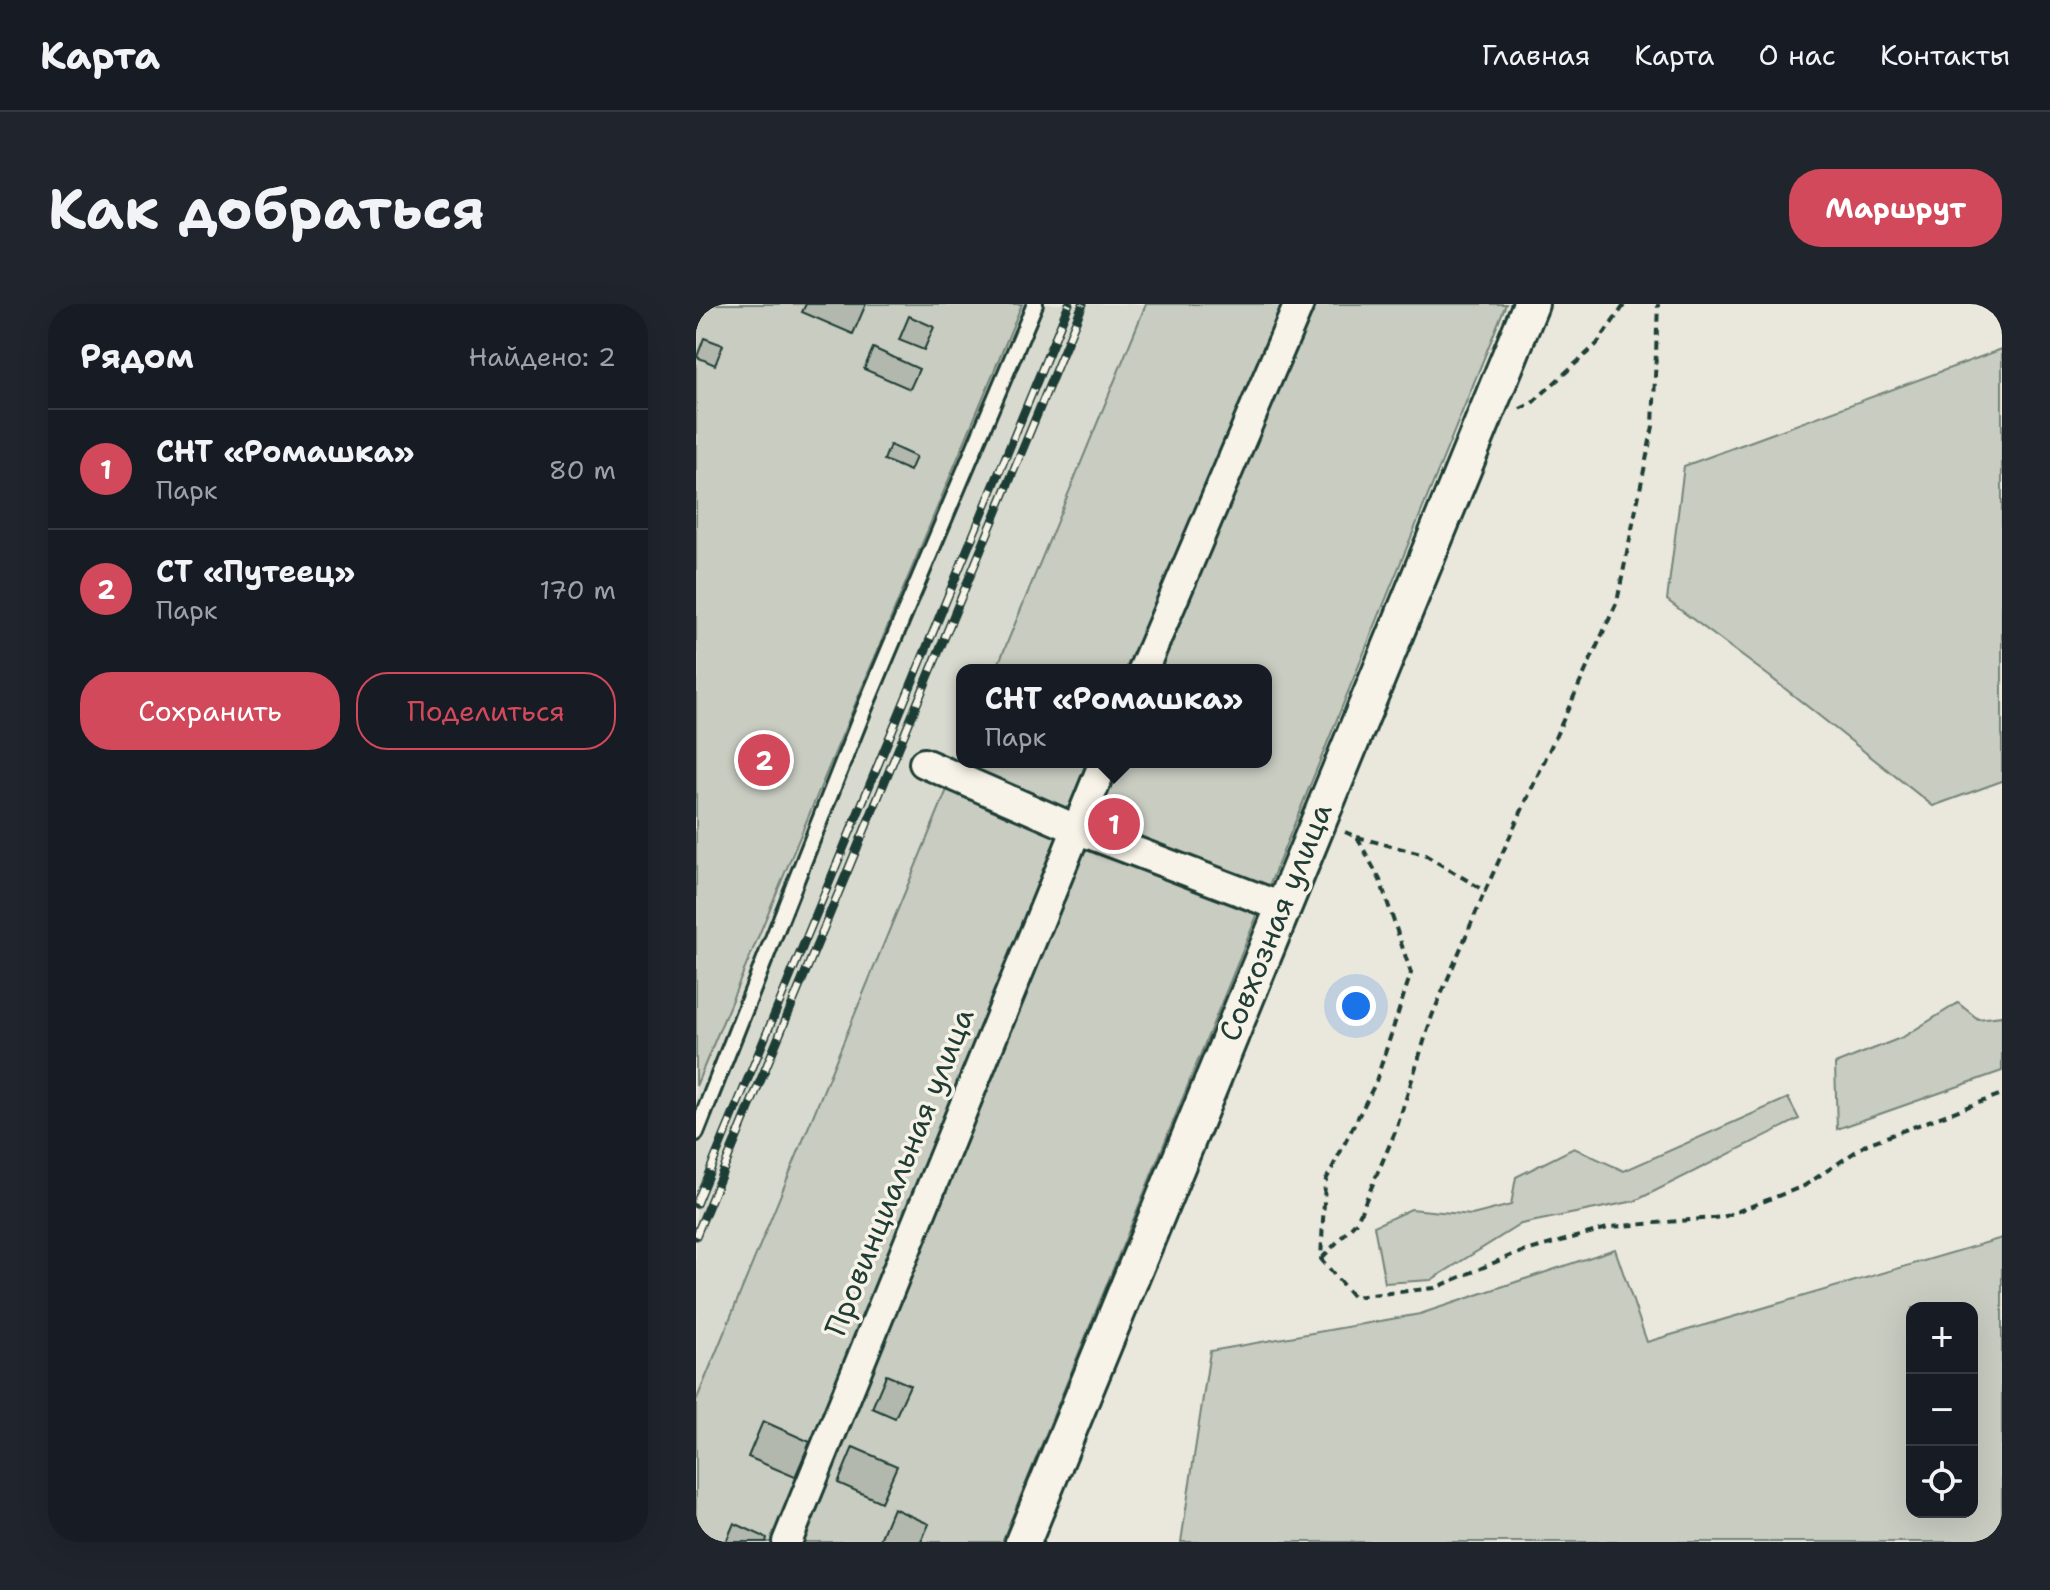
<!DOCTYPE html>
<html lang="ru">
<meta charset="utf-8">
<style>
body{margin:0;font-family:"Shantell Sans",sans-serif;background:#20242c;color:#f1f3f6}
.controls{position:absolute;right:24px;bottom:24px;display:grid;overflow:hidden;border-radius:16px;box-shadow:0 8px 32px #0002}
.controls button{width:72px;height:72px;display:grid;place-items:center;padding:0;border:0;border-bottom:2px solid #363941;background:#171b24;color:#f1f3f6;font:40px sans-serif}
.you{position:absolute;left:660px;top:702px;width:28px;height:28px;margin:-20px;border:6px solid #fff;border-radius:50%;background:#1a73e8;box-shadow:0 0 0 12px #1a73e833}
.badge{display:grid;place-items:center;width:52px;height:52px;border-radius:50%;background:#d1495b;color:#fff;font-size:26px;font-weight:700}
.pin{position:absolute;translate:-50% -50%;border:4px solid #fff;box-shadow:0 2px 8px #0006}
.popup{position:absolute;left:260px;top:360px;width:316px;height:104px;box-sizing:border-box;display:grid;place-content:center;border-radius:16px;background:#171b24;filter:drop-shadow(0 2px 6px #0005);font-size:26px;white-space:nowrap;color:#9ea1a6}
.popup b{font-size:30px;color:#f1f3f6}
.popup::after{content:'';position:absolute;left:50%;top:100%;margin-left:-16px;border:16px solid transparent;border-top-color:#171b24}
.list{margin:0;padding:0;list-style:none}
h2{display:flex;justify-content:space-between;align-items:center;height:104px;margin:0;padding:0 32px;font-size:34px}
h2 small{font-size:26px;font-weight:400;color:#9ea1a6}
.list li{display:grid;grid-template-columns:52px 1fr auto;gap:24px;align-items:center;box-sizing:border-box;height:120px;padding:0 32px;border-top:2px solid #363941}
.list b{display:block;font-size:30px;white-space:nowrap}
.list p{margin:0;font-size:26px;white-space:nowrap;color:#9ea1a6}
.list em{font-size:26px;font-style:normal;color:#9ea1a6}
.actions{display:flex;gap:16px;padding:24px 32px}
.actions a{flex:1;padding:18px 0;border:2px solid #d1495b;border-radius:32px;text-align:center;font-size:28px;color:#d1495b}
.actions .main{background:#d1495b;color:#fff}
.icon{flex:none;width:44px;height:44px;fill:none;stroke:currentColor;stroke-width:2;stroke-linecap:round;stroke-linejoin:round}
.map{position:relative;flex:none;width:1306px;height:1238px;overflow:hidden;border-radius:32px}
header{display:flex;align-items:center;gap:48px;box-sizing:border-box;height:112px;padding:0 40px;background:#171b24;border-bottom:2px solid #363941}
header strong{font-size:38px}
nav{display:flex;gap:44px;margin-inline-start:auto;font-size:28px}
.intro{display:flex;align-items:center;justify-content:space-between;box-sizing:border-box;height:192px;padding:0 48px}
h1{margin:0;font-size:56px}
.button{padding:20px 36px;border-radius:32px;background:#d1495b;color:#fff;font-size:28px;font-weight:700}
main{display:flex;gap:48px;padding:0 48px}
aside{flex:1;background:#171b24;border-radius:32px;box-shadow:0 8px 32px #0002}
.map>svg:first-child{display:block}
.built{fill:#d9dacf}
.green{fill:#c8ccc1;stroke:#74847a;stroke-width:2;fill-rule:evenodd}
.building{fill:#b2b8ae;stroke:#1f3d34;stroke-width:2}
.lines{fill:none;stroke-linecap:round;stroke-linejoin:round}
.service-casing{stroke:#1f3d34;stroke-width:20}
.minor-casing{stroke:#1f3d34;stroke-width:34}
.tertiary-casing{stroke:#1f3d34;stroke-width:40}
.path{stroke:#1f3d34;stroke-width:4;stroke-dasharray:8 6;stroke-linecap:butt}
.service{stroke:#f7f3e8;stroke-width:14}
.minor{stroke:#f7f3e8;stroke-width:28}
.tertiary{stroke:#f7f3e8;stroke-width:34}
.rail-casing{stroke:#1f3d34;stroke-width:9}
.rail{stroke:#f7f3e8;stroke-width:6;stroke-dasharray:18;stroke-linecap:butt}
.labels{text-anchor:middle;dominant-baseline:central;stroke-width:7;stroke-linejoin:round;paint-order:stroke}
.street-label{font-size:30px;fill:#1f3d34;stroke:#f7f3e8}
</style>
<header>
<strong>Карта</strong>
<nav><a>Главная</a><a>Карта</a><a>О нас</a><a>Контакты</a></nav>
</header>
<div class="intro"><h1>Как добраться</h1><a class="button">Маршрут</a></div>
<main>
<aside>
<h2>Рядом<small>Найдено: 2</small></h2>
<ul class="list">
<li><span class="badge">1</span><div><b>СНТ «Ромашка»</b><p>Парк</p></div><em>80 m</em></li>
<li><span class="badge">2</span><div><b>СТ «Путеец»</b><p>Парк</p></div><em>170 m</em></li>
</ul>
<div class="actions"><a class="main">Сохранить</a><a>Поделиться</a></div>
</aside>
<div class="map">
<svg width="1306" height="1238" viewBox="0 0 1306 1238">
<rect width="100%" height="100%" fill="#eae8dd"/>
<filter id="ink" filterUnits="userSpaceOnUse"><feTurbulence type="fractalNoise" baseFrequency=".0125" numOctaves="2"/><feDisplacementMap in="SourceGraphic" scale="16" xChannelSelector="R" yChannelSelector="G"/><feConvolveMatrix kernelMatrix="1 2 1 2 8 2 1 2 1" color-interpolation-filters="sRGB"/></filter>
<g filter="url(#ink)">
<!-- built -->
<path class="built" d="M319,0H472L316,366H266V458L0,1131V763Z"/>
<!-- green -->
<path class="green" d="M0,0H326L0,782Z
M450,0H810L306,1238H0V1097L266,449V458H570V366H300Z
M1306,45V477L1237,502L1073,372L971,296L988,162Z
M1262,699L1282,715L1306,712V767L1141,825L1139,760L1207,733Z
M1092,794L1103,815L939,897L825,920L735,976L689,979L678,922L715,905L776,911L815,901L820,873L878,844L928,867Z
M1306,934V1238H485L514,1047L724,1010L919,945L951,1038ZM1216,1004H1276V1208H1216Z"/>
<!-- building -->
<path class="building" d="M110,0H170L157,30L106,8Z
M213,12L238,23L228,46L203,36Z
M8,34L27,41L19,61L1,53Z
M177,44L223,65L214,85L168,65Z
M194,141L220,153L214,167L188,156Z
M190,1071L214,1081L199,1114L176,1104Z
M67,1117L114,1138L99,1173L52,1153Z
M157,1143L201,1162L185,1198L142,1179Z
M197,1204L233,1220L225,1238H183Z
M38,1219L71,1234L70,1238H30Z"/>
<g class="lines">
<defs>
<path id="service" d="M0,829L164,415L339,0"/>
<path id="minor" d="M447,366L603,0
M228,459L380,525L586,603
M91,1238L408,458"/>
<path id="tertiary" d="M327,1238L835,0"/>
</defs>
<!-- service casing -->
<use href="#service" class="service-casing"/>
<!-- minor casing -->
<use href="#minor" class="minor-casing"/>
<!-- tertiary casing -->
<use href="#tertiary" class="tertiary-casing"/>
<!-- path -->
<path class="path" d="M824,105L835,100L901,40L929,0
M649,528L661,533L684,576L715,669L679,780L629,878L625,955L657,993L739,984L816,951L915,923L1027,913L1108,882L1171,840L1306,790
M661,533L729,551L789,587L921,298L957,122L962,0
M626,954L661,917L700,826L736,712L789,587"/>
<!-- service -->
<use href="#service" class="service"/>
<!-- minor -->
<use href="#minor" class="minor"/>
<!-- tertiary -->
<use href="#tertiary" class="tertiary"/>
<defs>
<path id="rail" d="M0,900L373,0
M0,932L387,0"/>
</defs>
<!-- rail casing -->
<use href="#rail" class="rail-casing"/>
<!-- rail -->
<use href="#rail" class="rail"/>
</g>
</g>
<g class="labels">
<!-- street labels -->
<g class="street-label">
<text transform="translate(579 618) rotate(-68)">Совхозная улица</text>
<text transform="translate(203 868) rotate(-68)">Провинциальная улица</text>
</g>
</g>
</svg>
<div class="controls">
<button>+</button>
<button>−</button>
<button><svg class="icon" aria-label="locate" viewBox="0 0 24 24"><circle cx="12" cy="12" r="6"/><path d="M12 2v4M12 18v4M2 12h4M18 12h4"/></svg></button>
</div>
<div class="you"></div>
<div class="pin badge" style="left:418px;top:520px">1</div>
<div class="popup"><b>СНТ «Ромашка»</b>Парк</div>
<div class="pin badge" style="left:68px;top:456px">2</div>
</div>
</main>
